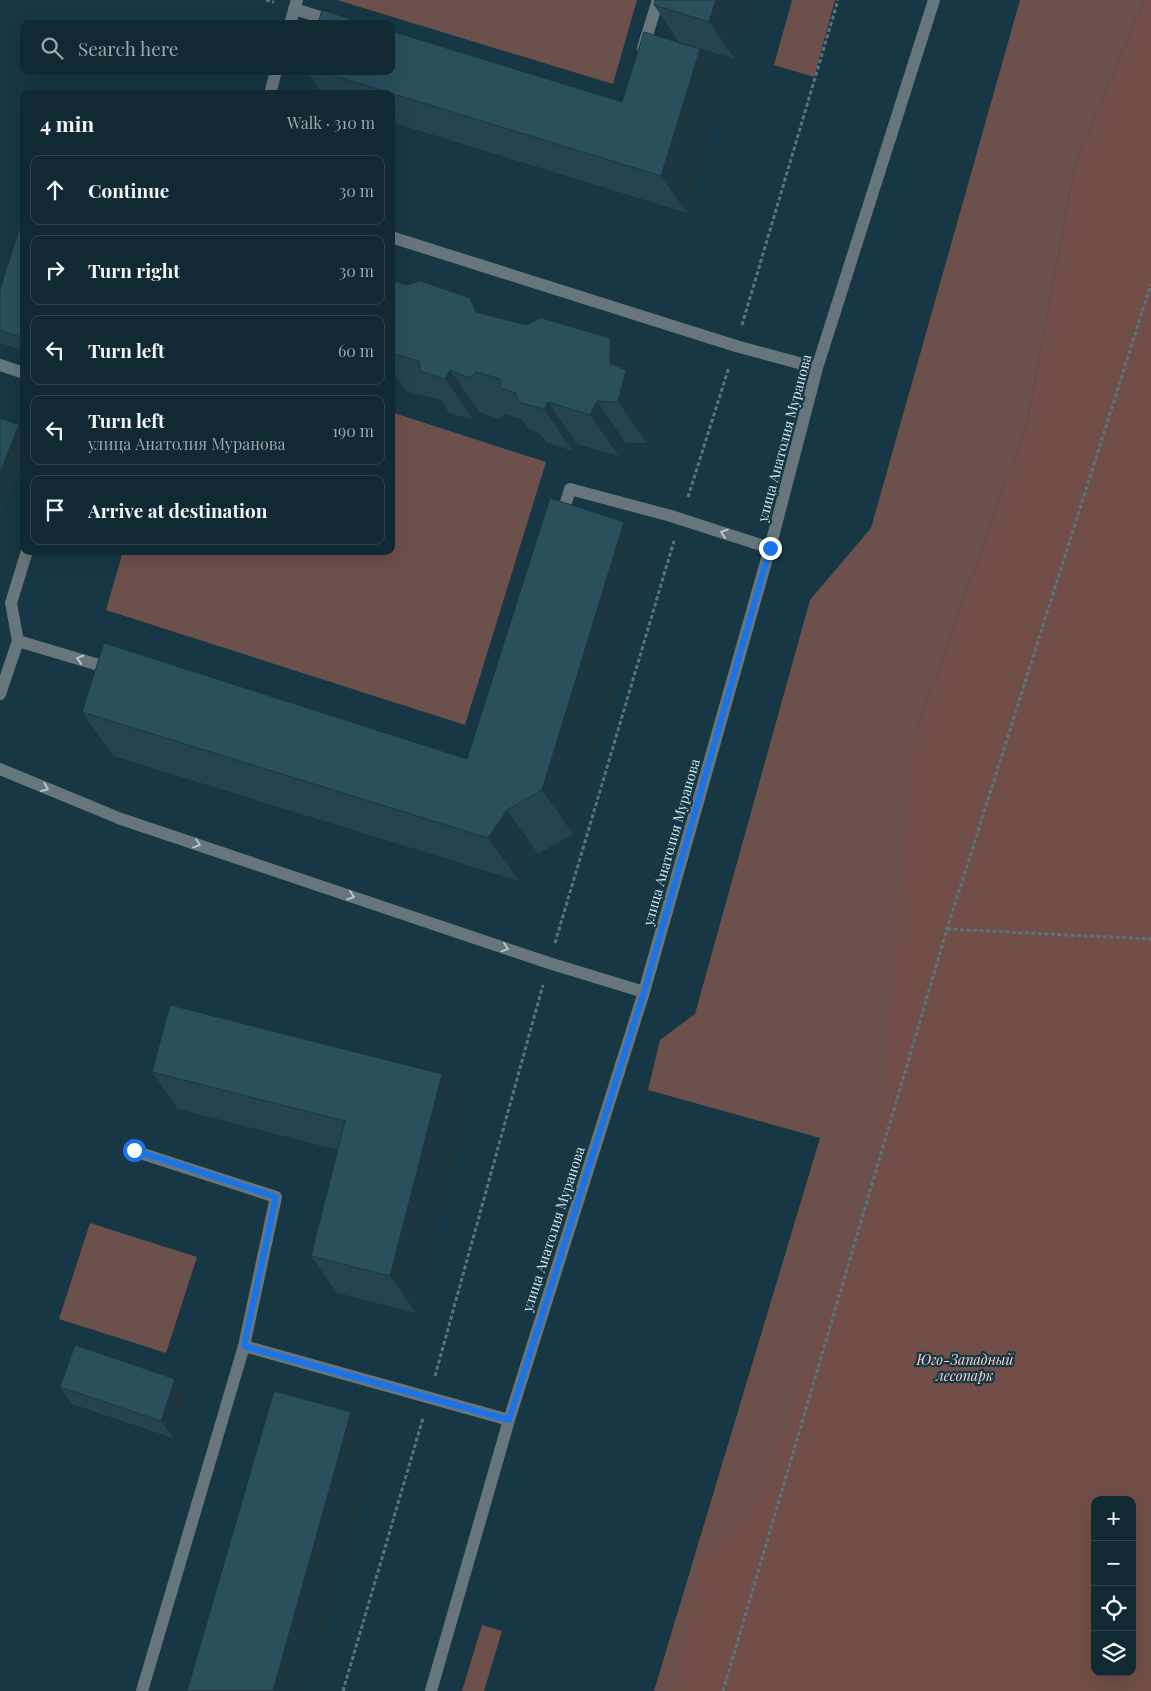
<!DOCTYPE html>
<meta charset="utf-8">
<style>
body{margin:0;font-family:"Playfair Display",serif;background:#19313a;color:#f1f3f6}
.controls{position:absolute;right:15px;bottom:15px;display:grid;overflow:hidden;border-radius:10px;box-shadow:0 5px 20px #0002}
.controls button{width:45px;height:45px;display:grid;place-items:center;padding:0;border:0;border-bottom:1px solid #30454d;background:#102932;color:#f1f3f6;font:25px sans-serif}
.stop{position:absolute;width:15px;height:15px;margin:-11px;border:4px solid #1a73e8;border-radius:50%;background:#fff}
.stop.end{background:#1a73e8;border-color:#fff;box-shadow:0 1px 5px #0008}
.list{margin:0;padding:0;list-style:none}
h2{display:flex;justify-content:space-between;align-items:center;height:65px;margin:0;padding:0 20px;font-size:21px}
h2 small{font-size:16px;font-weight:400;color:#9ca6ac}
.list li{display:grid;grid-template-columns:32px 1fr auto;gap:15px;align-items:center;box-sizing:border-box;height:70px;margin:0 10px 10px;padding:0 10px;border:1px solid #30454d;border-radius:10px}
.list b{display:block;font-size:19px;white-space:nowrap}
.list p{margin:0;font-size:16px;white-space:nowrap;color:#9ca6ac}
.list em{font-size:16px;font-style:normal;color:#9ca6ac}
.icon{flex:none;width:28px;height:28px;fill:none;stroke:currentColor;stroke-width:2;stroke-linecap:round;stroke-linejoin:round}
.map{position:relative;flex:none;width:1151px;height:1691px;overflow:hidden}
.search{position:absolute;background:#102932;box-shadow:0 5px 20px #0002;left:20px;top:20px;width:375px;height:55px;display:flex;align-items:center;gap:12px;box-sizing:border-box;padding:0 18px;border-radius:10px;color:#9ca6ac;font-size:19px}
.panel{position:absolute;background:#102932;box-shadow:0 5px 20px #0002;left:20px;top:90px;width:375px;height:465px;border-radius:10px}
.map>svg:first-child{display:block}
.green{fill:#6c504b;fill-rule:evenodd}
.forest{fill:#714f48;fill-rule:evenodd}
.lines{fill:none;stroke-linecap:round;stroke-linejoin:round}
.path{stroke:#58747f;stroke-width:3;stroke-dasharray:4 2.5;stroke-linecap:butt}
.minor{stroke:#67767c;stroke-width:12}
.wall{fill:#244450}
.shaded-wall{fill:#1d3741}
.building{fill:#2a4f5d;stroke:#1d3741}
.oneway{stroke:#b5c6cd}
.route{stroke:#1a73e8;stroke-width:6}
.labels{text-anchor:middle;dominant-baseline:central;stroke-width:4.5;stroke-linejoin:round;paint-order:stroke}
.street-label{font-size:14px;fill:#d6e8f0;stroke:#163743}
.park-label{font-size:14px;font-style:italic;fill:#f8d0c8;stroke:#163743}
</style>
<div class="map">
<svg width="1151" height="1691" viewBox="0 0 1151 1691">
<rect width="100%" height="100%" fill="#163743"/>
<!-- green -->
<path class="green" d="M337,0H637L613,84Z
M792,0H835L814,77L774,65Z
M1020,0H1144L1075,165L1027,423L914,738L1151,119V1691H654L820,1138L648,1090L660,1040L695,1014L810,600L871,528ZM1095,1500H1132V1672H1095Z
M391,412L546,462L465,725L106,610L123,551H391Z
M90,1223L197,1257L166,1353L59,1319Z
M482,1625L502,1631L484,1691H462Z"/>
<!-- forest -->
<path class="forest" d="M1144,0H1151V1691H674L701,1560L756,1504L876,1180L914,738L1027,423L1075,165ZM1095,1500H1132V1672H1095Z"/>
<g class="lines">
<!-- path -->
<path class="path" d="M266,0L274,2
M742,325L838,0
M688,497L729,367
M947,929L1151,939
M555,943L674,541
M435,1376L543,985
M343,1691L423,1418
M723,1691L947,929L1151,284"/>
<!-- minor -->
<path class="minor" d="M294,9L344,24
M290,24L297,0
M643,48L658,0
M270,94L276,71
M391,237L736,346L817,368
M0,365L24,373
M561,519L570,489L671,516L770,548
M18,641L11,603L27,551
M0,694L18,641L112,669
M0,769L121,819L549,963L644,992
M134,1151L276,1197L244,1346
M142,1691L244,1346L509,1420
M431,1691L509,1420L644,992L770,548L817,368L934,0"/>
</g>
<!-- wall -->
<path class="wall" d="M655,0H753L735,59L679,42L654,5Z
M700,49L726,86L687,213L391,122V94H323L307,71H391L622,102Z
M24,215V351L0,343V289Z
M391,293L481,313L639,380V388L655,411L647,443H626L619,456L577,444L573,451L547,443L539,433L529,429L521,419L505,414L499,419L479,412L474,420L449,413L441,400L406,391L391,369Z
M624,522L655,566L573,834L538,854L519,881L113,756L82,712L467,759Z
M152,1072L468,1111L416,1313L337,1293L311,1256L338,1150L178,1109Z
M60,1387L187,1396L173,1438L72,1404Z"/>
<!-- shaded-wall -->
<path class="shaded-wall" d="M716,0H753L735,59L709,22Z
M700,49L726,86L687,213L661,176Z
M470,298L499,340L476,312Z
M610,338L639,380V388L655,411L647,443L618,402L610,363Z
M450,370L479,412L474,420L445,379Z
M597,401L626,443L619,456L590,415Z
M548,402L577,444L573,451L544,409Z
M19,425L24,432V460L0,520V473Z
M624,522L655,566L573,834L542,790Z
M507,810L538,854L519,881L488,838Z
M442,1074L468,1111L416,1313L390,1276Z
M175,1379L187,1396L173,1438L161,1421Z
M351,1412L377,1449L309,1691H273Z"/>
<!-- building -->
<path class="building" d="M655,0H716L709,22L654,5Z
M322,10L366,24H318Z
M391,31L622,102L644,32L700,49L661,176L319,71H391Z
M24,215V338L0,330V289Z
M420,281L470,298L476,312L526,325L541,318L610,338V363L626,370L618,402L597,401L590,415L548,402L544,409L518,402L516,393L500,388V379L476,372L470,378L450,370L445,379L420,371L419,361L391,353V293H392L395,282L408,285Z
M0,418L19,425L0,473Z
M550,498L624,522L542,790L507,810L488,838L82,712L104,643L467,759Z
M170,1005L442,1074L390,1276L311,1256L345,1121L152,1072Z
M75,1345L175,1379L161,1421L60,1387Z
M274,1391L351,1412L273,1691H187Z"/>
<!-- one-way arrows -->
<defs><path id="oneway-chevron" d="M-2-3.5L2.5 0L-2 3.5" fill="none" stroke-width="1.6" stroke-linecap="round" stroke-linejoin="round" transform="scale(1.25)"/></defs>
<g class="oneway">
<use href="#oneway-chevron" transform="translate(724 533) rotate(-162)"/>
<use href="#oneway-chevron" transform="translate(80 659) rotate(-164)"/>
<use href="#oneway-chevron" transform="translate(45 788) rotate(22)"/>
<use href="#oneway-chevron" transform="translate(197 844) rotate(19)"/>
<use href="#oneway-chevron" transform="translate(351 896) rotate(19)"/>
<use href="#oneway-chevron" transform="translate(505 948) rotate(19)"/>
</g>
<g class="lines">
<!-- route -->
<path class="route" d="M134,1150L276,1197L244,1346L509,1420L644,992L770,548"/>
</g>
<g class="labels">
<!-- street labels -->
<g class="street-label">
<text transform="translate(784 438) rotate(-75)">улица Анатолия Муранова</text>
<text transform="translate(671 842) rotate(-74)">улица Анатолия Муранова</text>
<text transform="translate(553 1229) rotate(-72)">улица Анатолия Муранова</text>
</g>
<!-- park labels -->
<g class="park-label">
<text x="965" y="1359">Юго-Западный<tspan x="965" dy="16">лесопарк</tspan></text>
</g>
</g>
</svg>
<div class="controls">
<button>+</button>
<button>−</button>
<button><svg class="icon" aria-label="locate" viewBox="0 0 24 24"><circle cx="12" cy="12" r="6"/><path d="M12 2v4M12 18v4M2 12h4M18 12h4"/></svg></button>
<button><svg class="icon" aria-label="layers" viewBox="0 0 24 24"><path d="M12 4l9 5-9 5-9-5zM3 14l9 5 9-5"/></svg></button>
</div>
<div class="stop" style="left:134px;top:1150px"></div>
<div class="stop end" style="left:770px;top:548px"></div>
<div class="search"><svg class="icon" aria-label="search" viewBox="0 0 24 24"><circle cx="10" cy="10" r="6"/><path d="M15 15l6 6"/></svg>Search here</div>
<section class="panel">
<h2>4 min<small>Walk · 310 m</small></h2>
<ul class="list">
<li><svg class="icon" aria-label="ahead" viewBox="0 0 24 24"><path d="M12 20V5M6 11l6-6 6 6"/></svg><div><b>Continue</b></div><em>30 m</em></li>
<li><svg class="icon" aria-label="right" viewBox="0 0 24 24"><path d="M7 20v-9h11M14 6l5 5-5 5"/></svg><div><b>Turn right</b></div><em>30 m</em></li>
<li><svg class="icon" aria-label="left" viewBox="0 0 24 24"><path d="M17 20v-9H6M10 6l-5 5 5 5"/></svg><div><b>Turn left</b></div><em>60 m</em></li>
<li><svg class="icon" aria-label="left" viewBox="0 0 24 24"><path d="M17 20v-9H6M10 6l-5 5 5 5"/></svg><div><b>Turn left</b><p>улица Анатолия Муранова</p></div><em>190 m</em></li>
<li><svg class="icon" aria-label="arrive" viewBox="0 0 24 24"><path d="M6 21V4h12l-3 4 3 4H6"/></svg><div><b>Arrive at destination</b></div></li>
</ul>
</section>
</div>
